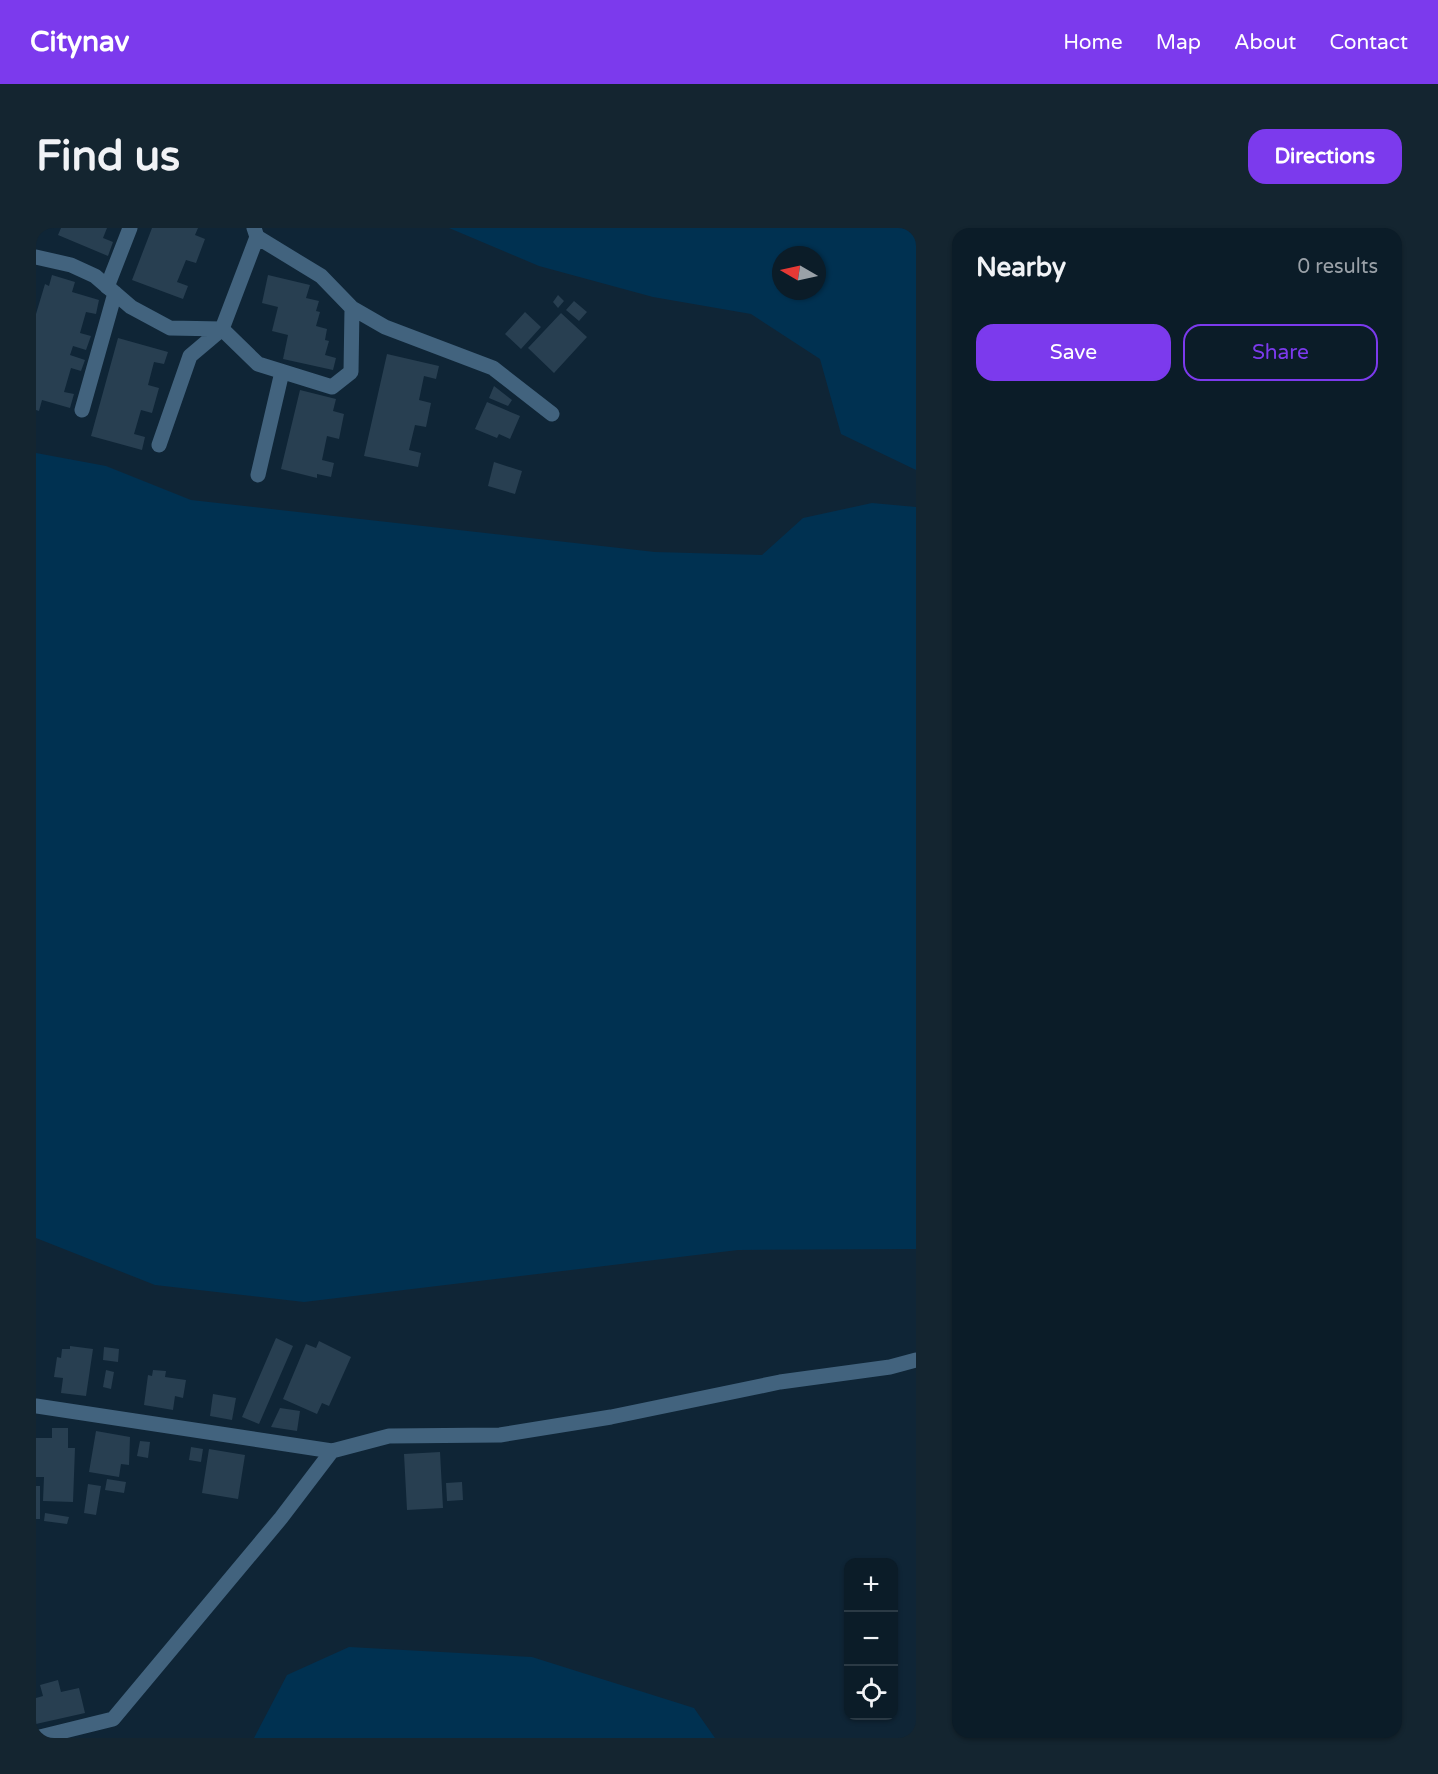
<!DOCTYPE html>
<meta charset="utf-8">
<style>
body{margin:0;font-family:"Varela Round",sans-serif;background:#142530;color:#f1f3f6}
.controls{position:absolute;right:18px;bottom:18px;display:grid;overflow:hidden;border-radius:12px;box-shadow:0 2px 4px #0004}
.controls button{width:54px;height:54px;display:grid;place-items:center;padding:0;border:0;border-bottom:2px solid #2b3a45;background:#0b1c28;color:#f1f3f6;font:30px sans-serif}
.compass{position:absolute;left:736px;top:18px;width:54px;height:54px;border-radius:50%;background:#0b1c28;box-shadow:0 2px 4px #0004;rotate:279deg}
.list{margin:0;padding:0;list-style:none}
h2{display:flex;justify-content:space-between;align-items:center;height:78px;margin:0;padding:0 24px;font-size:26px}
h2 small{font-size:20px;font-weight:400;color:#9aa1a8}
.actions{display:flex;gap:12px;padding:18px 24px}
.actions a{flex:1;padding:14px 0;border:2px solid #7c3aed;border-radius:18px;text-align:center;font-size:21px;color:#7c3aed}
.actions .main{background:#7c3aed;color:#fff}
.icon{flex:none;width:33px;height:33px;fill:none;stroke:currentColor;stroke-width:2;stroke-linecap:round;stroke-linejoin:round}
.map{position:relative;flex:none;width:880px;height:1510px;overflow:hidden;border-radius:18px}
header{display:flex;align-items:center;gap:36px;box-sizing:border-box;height:84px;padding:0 30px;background:#7c3aed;color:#fff}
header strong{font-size:28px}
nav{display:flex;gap:33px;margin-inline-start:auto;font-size:21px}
.intro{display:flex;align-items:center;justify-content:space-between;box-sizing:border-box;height:144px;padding:0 36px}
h1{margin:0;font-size:42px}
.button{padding:15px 27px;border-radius:18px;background:#7c3aed;color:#fff;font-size:21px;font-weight:700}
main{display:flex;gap:36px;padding:0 36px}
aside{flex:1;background:#0b1c28;border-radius:18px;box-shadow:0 2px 4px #0004}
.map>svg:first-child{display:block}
.green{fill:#003151;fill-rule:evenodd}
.building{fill:#283f51}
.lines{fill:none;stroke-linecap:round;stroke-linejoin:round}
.street{stroke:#42637e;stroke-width:15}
</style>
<header>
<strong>Citynav</strong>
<nav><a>Home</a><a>Map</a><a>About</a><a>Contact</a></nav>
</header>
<div class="intro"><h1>Find us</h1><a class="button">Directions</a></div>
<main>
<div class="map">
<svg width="880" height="1510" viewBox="0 0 880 1510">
<rect width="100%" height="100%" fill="#0f2536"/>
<!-- green -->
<path class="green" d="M413,0H880V242L805,206L784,131L715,86L617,69L503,38ZM745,27H781V63H745Z
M0,225L70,238L155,272L619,324L726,327L767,290L836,275L880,279V1021L702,1022L268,1074L119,1057L0,1010Z
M313,1419L496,1429L658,1480L679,1510H218L251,1447Z"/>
<!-- building -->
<path class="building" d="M25,0H71L67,10L77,14L72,28L22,7Z
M116,0H162L159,7L169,11L160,35L150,32L141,54L152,58L147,71L96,52Z
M16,47L39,54L36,64L63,72L60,86L50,84L44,105L55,108L50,122L37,118L34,127L49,132L45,143L35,140L28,164L38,166L34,180L6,172L3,183L0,182V86L9,56L13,58Z
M232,47L274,57L270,70L283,73L280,83L284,84L280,98L291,101L289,112L293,113L289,127L300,130L297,142L247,131L252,107L236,103L242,79L226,75Z
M522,67L528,73L522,80L517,74Z
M538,73L551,84L543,93L530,82Z
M489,84L505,99L485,121L469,106Z
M525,85L551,109L518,145L492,120Z
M82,110L132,124L128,136L118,134L112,157L123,160L116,185L105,182L98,206L109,209L106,222L55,208Z
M351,126L403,138L400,151L388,148L383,172L395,175L390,199L379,197L373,222L385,225L382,239L328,228Z
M458,158L476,172L472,178L453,170Z
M264,162L300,171L297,183L308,186L303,211L291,208L286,232L298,235L295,249L281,246V250L245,241Z
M451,174L484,188L474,211L463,206L461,210L439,201Z
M458,234L486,243L479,266L452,258Z
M240,1110L257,1118L223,1196L206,1189Z
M283,1113L315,1129L293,1178L286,1175L281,1186L247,1171L270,1116L280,1120Z
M34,1118L57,1121L50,1168L25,1165L27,1150L18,1149L21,1129L25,1130L26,1121H34Z
M68,1119L83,1121L82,1134L67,1132Z
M70,1142L78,1144L75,1161L67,1159Z
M117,1142L130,1143L129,1149L150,1152L147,1170L139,1168L137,1182L108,1177L112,1147L116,1148Z
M177,1166L200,1170L196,1192L174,1188Z
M244,1180L264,1183L261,1203L235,1199Z
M16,1200H32V1220H39L37,1274L7,1273L8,1249H0V1210H16Z
M60,1203L94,1209L93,1237L85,1236L83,1249L53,1244Z
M104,1213L114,1214L112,1230L101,1228Z
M155,1219L167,1221L165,1234L153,1232Z
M173,1221L209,1227L202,1271L166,1265Z
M404,1224L407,1280L371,1282L368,1226Z
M71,1251L90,1254L88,1265L69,1262Z
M426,1254L427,1272L411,1273L410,1255Z
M52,1256L65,1258L60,1287L48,1285Z
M0,1258H4V1291H0Z
M9,1285L33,1289L31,1296L8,1293Z
M22,1452L25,1464L43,1460L49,1485L0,1496V1470L7,1468L4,1457Z"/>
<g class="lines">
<!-- street -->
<path class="street" d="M218,0L221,9L285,48L316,80L349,99L457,140L516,186
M221,9L186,101L222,136L296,159L315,144L316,80
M0,29L35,37L59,48L95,79L134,100L186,101
M71,59L94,0
M46,182L79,65
M123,217L154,128L186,101
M222,247L246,144
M0,1178L296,1223
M0,1510L77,1491L245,1290L296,1223L353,1208L464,1207L575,1189L744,1154L854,1139L880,1132"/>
</g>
</svg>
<div class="controls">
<button>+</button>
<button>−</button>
<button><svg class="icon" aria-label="locate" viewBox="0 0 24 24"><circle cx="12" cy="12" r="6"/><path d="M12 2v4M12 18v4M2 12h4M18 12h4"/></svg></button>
</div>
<svg class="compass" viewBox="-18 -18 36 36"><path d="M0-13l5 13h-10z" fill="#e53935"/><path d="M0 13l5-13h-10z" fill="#9aa1a8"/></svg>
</div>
<aside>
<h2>Nearby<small>0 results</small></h2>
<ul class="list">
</ul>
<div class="actions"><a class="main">Save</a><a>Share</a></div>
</aside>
</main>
